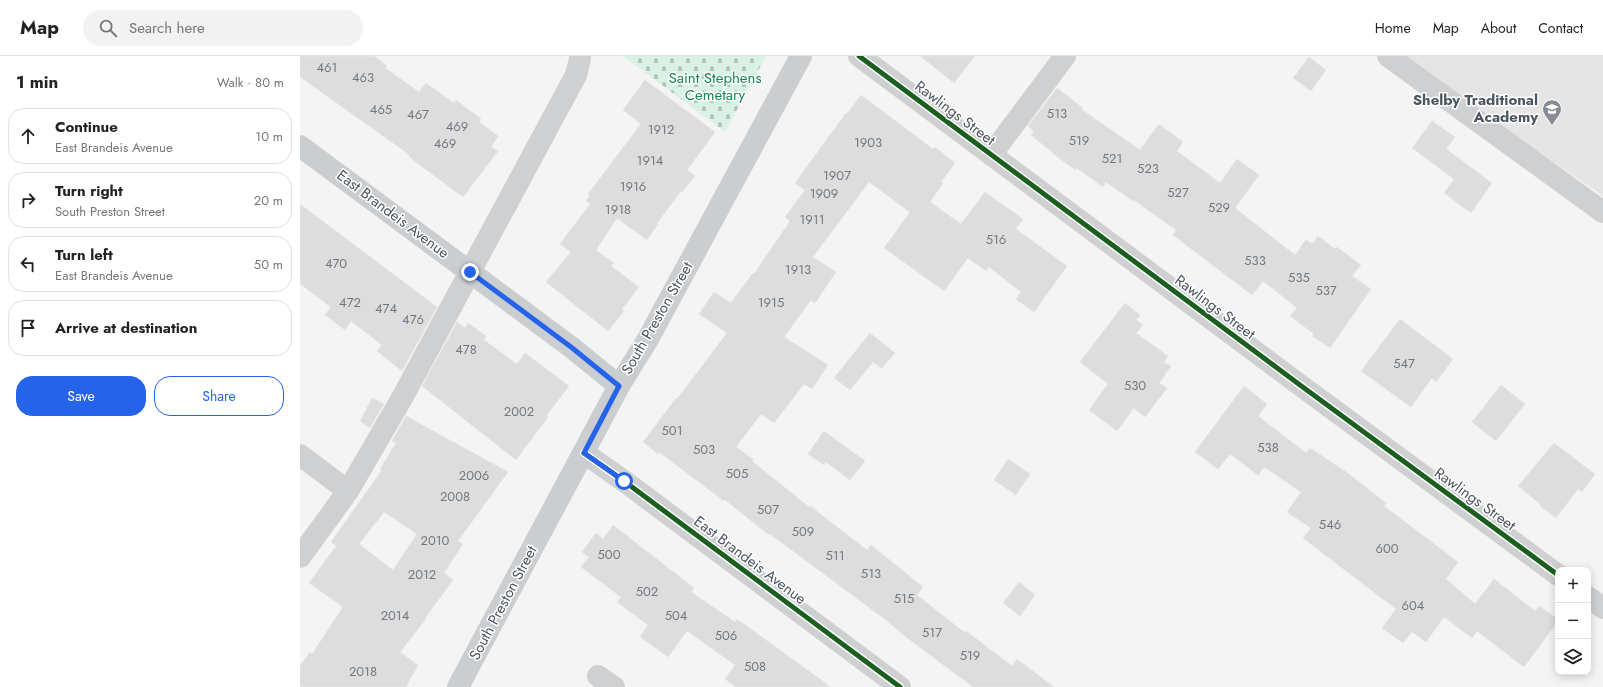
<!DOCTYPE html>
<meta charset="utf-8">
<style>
body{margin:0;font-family:Jost,sans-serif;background:#f2f2f2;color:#222}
.controls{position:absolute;right:12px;bottom:12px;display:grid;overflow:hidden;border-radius:8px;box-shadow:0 2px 10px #0003}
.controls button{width:36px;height:36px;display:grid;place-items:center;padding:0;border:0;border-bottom:1px solid #e0e0e0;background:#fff;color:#222;font:20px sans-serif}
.stop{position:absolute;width:12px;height:12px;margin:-9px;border:3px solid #2563eb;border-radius:50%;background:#fff}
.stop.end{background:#2563eb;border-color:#fff;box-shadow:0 1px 4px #0008}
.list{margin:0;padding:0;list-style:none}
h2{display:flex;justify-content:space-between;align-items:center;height:52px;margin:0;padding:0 16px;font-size:17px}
h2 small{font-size:13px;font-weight:400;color:#767676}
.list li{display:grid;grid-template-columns:26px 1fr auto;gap:12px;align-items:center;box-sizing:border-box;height:56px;margin:0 8px 8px;padding:0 8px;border:1px solid #e0e0e0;border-radius:16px}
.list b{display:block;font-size:15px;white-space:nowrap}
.list p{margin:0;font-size:13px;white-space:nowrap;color:#767676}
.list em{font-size:13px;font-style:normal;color:#767676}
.actions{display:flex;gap:8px;padding:12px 16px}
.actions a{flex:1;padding:9px 0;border:1px solid #2563eb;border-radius:16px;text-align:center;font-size:14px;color:#2563eb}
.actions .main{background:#2563eb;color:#fff}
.icon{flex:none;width:22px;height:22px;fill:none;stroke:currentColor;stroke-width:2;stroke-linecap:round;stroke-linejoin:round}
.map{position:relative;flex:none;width:1303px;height:631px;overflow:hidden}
header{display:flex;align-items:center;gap:24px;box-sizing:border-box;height:56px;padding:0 20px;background:#fff;border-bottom:1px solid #e0e0e0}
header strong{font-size:19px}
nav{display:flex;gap:22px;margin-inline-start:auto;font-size:14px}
.search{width:280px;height:36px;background:#f2f2f2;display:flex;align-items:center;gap:10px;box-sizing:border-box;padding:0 14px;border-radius:22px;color:#767676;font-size:15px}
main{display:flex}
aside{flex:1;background:#fff}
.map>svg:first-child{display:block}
.education{fill:#e6e5e6}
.cemetery{fill:url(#cemetery-stones)}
.building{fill:#ddddde;stroke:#e5e6e7;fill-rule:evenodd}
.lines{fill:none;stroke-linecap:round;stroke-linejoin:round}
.minor{stroke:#ced0d2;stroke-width:22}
.major{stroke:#caced1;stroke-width:22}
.cycleway-casing{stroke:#fff;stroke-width:8}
.cycleway{stroke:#1b5e20;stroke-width:5}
.route{stroke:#2563eb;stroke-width:5}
.labels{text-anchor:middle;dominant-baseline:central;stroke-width:3;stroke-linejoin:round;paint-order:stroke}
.number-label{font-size:13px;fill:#707881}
.park-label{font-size:15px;fill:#17864f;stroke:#fff}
.poi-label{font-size:15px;font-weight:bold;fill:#4a5661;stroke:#fff;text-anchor:end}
.street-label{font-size:15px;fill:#4a5661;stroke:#fff}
</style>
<header>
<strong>Map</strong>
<div class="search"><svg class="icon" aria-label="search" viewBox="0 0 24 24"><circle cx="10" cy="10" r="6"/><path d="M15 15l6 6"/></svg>Search here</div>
<nav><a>Home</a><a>Map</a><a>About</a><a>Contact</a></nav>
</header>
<main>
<aside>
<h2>1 min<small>Walk · 80 m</small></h2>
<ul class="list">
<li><svg class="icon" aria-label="ahead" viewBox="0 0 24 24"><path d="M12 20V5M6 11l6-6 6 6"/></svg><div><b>Continue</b><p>East Brandeis Avenue</p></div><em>10 m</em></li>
<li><svg class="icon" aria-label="right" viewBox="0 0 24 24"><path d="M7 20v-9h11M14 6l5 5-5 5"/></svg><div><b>Turn right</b><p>South Preston Street</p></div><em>20 m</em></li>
<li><svg class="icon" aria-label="left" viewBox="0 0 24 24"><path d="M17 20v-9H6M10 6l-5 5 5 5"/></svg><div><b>Turn left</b><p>East Brandeis Avenue</p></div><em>50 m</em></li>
<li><svg class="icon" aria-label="arrive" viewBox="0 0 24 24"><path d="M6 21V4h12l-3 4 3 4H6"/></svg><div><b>Arrive at destination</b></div></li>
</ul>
<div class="actions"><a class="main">Save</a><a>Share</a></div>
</aside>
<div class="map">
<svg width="1303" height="631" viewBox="0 0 1303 631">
<defs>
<pattern id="cemetery-stones" width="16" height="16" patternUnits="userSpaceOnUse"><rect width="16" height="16" fill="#d9f2e3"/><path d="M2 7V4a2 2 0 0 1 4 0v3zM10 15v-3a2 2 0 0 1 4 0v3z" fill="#b2c7bb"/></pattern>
</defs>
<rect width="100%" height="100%" fill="#f4f4f4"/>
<!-- education -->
<path class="education" d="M1100,0H1303V140Z"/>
<!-- cemetery -->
<path class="cemetery" d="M323,0H466L425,76Z"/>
<!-- building -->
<path class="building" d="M0,0H74L87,10L85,12L119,36L126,27L154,47L156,44L181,63L179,66L198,80L191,91L198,95L163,141L113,104L107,97L0,21Z
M620,0H675L654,27Z
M1009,1L1026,14L1011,35L993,22Z
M345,24L415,76L387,114L395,120L382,136L381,135L357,167L358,168L347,184L317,162L296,194L314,207L311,210L339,231L322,253L324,255L308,275L246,226L271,196L260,188L290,148L286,145L290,140L288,138L341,68L323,54Z
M757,32L783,52L781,53L840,94L859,68L883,86L877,95L920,127L937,103L959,119L935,152L995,199L1006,184L1012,188L1018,180L1035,193L1037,191L1061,209L1052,220L1071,233L1030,292L1012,280L1014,278L990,260L997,252L963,225L952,239L873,179L876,174L834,144L833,145L806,126L803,131L777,112L776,114L760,103L731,79L734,75L728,70Z
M561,39L633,93L635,91L655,107L641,126L643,127L630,146L661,168L685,136L723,163L716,173L767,210L734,256L716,243L721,236L689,211L686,215L668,202L644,235L584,192L610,156L569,126L513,201L536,216L515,247L511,244L484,281L528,309L512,333L504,328L474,367L461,358L436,391L454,404L452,405L509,451L510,450L567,494L571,489L623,531L617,539L665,577L666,575L712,610L717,603L754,631H673L606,581L586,564L470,478L469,479L425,444L424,445L359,396L358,398L343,386L376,342L377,343L427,277L399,258L414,236L431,247L453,217L454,218L490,165L485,161L505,134L495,127L546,57L547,58Z
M1132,65L1155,81L1146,93L1192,127L1171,157L1144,137L1154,123L1112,92Z
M0,148L137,251L102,315L77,295L82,289L51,265L45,274L25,259L31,251L0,228Z
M825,247L840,259L836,264L843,269L836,277L868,300L864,306L871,310L859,327L867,332L845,361L834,352L817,375L789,354L808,328L780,306Z
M1100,263L1153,303L1136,326L1132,322L1111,351L1061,315Z
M157,266L165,272L168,267L186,280L184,284L217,308L225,297L269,330L246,360L248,361L216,404L122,330Z
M570,277L595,297L582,312L573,306L550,334L534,322Z
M1201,329L1225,348L1196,385L1172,366Z
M944,330L967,348L958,360L1006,397L1010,392L1049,418L1086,447L1084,450L1158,506L1146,523L1175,548L1194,523L1235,555L1239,550L1258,563V565L1224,611L1177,575L1172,582L1144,561L1126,586L1112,576L1103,587L1082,572L1096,553L1003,482L1011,472L987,456L1001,436L964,411L958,419L930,398L918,413L895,396Z
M72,342L84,348L70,372L60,365Z
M106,360L208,416L158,485L163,488L144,517L153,524L125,562L126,563L100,596L118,609L106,631H0V610L10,596L12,598L43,551L9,527L36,490L31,486L82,414L80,413L96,387L92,385ZM84,456L117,478L93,514L59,488Z
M524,375L565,405L550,424L526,406L524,409L508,398Z
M1254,387L1295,418L1282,436L1278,433L1256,462L1240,450L1241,449L1218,430Z
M708,403L730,418L716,439L694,424Z
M313,469L394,532L391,536L435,566L437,563L531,631H436L425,623L435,609L387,575L368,601L340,581L348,569L317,546L321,541L281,511L289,501L282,496L296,477L303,483Z
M719,526L735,539L720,560L703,547Z"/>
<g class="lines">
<!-- minor -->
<path class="minor" d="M559,0L1000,329L1258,519
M1088,0L1303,156
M691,99L765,0
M284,397L324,425L600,631
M0,399L48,435
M0,501L48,435L102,342L276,19L280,3V0
M1288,541L1303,552
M298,620L314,631"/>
<!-- major -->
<path class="major" d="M0,90L271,291L319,330
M158,631L319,330L348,283L501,0"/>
<defs>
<path id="cycleway" d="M559,0L1000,329L1258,519
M284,397L324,425L600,631"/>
</defs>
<!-- cycleway casing -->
<use href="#cycleway" class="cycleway-casing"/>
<!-- cycleway -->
<use href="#cycleway" class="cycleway"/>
</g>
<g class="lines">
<!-- route -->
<path class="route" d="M170,216L271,291L319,330L284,397L324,425"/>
</g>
<!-- icons -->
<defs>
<symbol id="school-pin" viewBox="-11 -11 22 30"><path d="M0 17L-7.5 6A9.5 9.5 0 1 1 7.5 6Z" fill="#868d94" stroke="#fff"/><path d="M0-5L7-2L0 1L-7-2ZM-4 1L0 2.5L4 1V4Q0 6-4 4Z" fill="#fff"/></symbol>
</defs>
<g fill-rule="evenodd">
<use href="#school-pin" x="1241" y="42" width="22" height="30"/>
</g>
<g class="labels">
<!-- number labels -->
<g class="number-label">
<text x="27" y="11">461</text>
<text x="63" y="21">463</text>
<text x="81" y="53">465</text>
<text x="757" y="57">513</text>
<text x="118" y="58">467</text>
<text x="157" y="70">469</text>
<text x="361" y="73">1912</text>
<text x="779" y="84">519</text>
<text x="568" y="86">1903</text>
<text x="145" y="87">469</text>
<text x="812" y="102">521</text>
<text x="350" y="104">1914</text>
<text x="848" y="112">523</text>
<text x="537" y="119">1907</text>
<text x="333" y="130">1916</text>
<text x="878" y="136">527</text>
<text x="524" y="137">1909</text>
<text x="919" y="151">529</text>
<text x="318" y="153">1918</text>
<text x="512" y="163">1911</text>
<text x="696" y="183">516</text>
<text x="955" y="204">533</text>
<text x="36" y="207">470</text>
<text x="498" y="213">1913</text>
<text x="999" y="221">535</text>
<text x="1026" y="234">537</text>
<text x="50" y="246">472</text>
<text x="471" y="246">1915</text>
<text x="86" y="252">474</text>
<text x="113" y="263">476</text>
<text x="166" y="293">478</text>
<text x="1104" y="307">547</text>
<text x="835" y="329">530</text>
<text x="219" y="355">2002</text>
<text x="372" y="374">501</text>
<text x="968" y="391">538</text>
<text x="404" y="393">503</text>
<text x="437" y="417">505</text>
<text x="174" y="419">2006</text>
<text x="155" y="440">2008</text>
<text x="468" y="453">507</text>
<text x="1030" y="468">546</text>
<text x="503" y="475">509</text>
<text x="135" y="484">2010</text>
<text x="1087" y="492">600</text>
<text x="309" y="498">500</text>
<text x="535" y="499">511</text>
<text x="571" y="517">513</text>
<text x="122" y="518">2012</text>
<text x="347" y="535">502</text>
<text x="604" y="542">515</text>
<text x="1113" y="549">604</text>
<text x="95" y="559">2014</text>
<text x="376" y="559">504</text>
<text x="632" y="576">517</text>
<text x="426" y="579">506</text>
<text x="670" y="599">519</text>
<text x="455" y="610">508</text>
<text x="63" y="615">2018</text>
</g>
<!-- park labels -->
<g class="park-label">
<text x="415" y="22">Saint Stephens<tspan x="415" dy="17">Cemetary</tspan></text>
</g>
<!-- poi labels -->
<g class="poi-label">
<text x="1238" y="44">Shelby Traditional<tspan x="1238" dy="17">Academy</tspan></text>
</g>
<!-- street labels -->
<g class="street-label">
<text transform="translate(655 57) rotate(37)">Rawlings Street</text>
<text transform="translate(93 158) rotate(37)">East Brandeis Avenue</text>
<text transform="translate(915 251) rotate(37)">Rawlings Street</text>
<text transform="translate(357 262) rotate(-60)">South Preston Street</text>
<text transform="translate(1175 443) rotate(36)">Rawlings Street</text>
<text transform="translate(450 504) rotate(37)">East Brandeis Avenue</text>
<text transform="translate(203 547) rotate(-62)">South Preston Street</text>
</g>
</g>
</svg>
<div class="controls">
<button>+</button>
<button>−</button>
<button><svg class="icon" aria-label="layers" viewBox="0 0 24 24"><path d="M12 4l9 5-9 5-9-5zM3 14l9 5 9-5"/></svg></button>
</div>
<div class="stop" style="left:324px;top:425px"></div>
<div class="stop end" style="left:170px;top:216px"></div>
</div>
</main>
